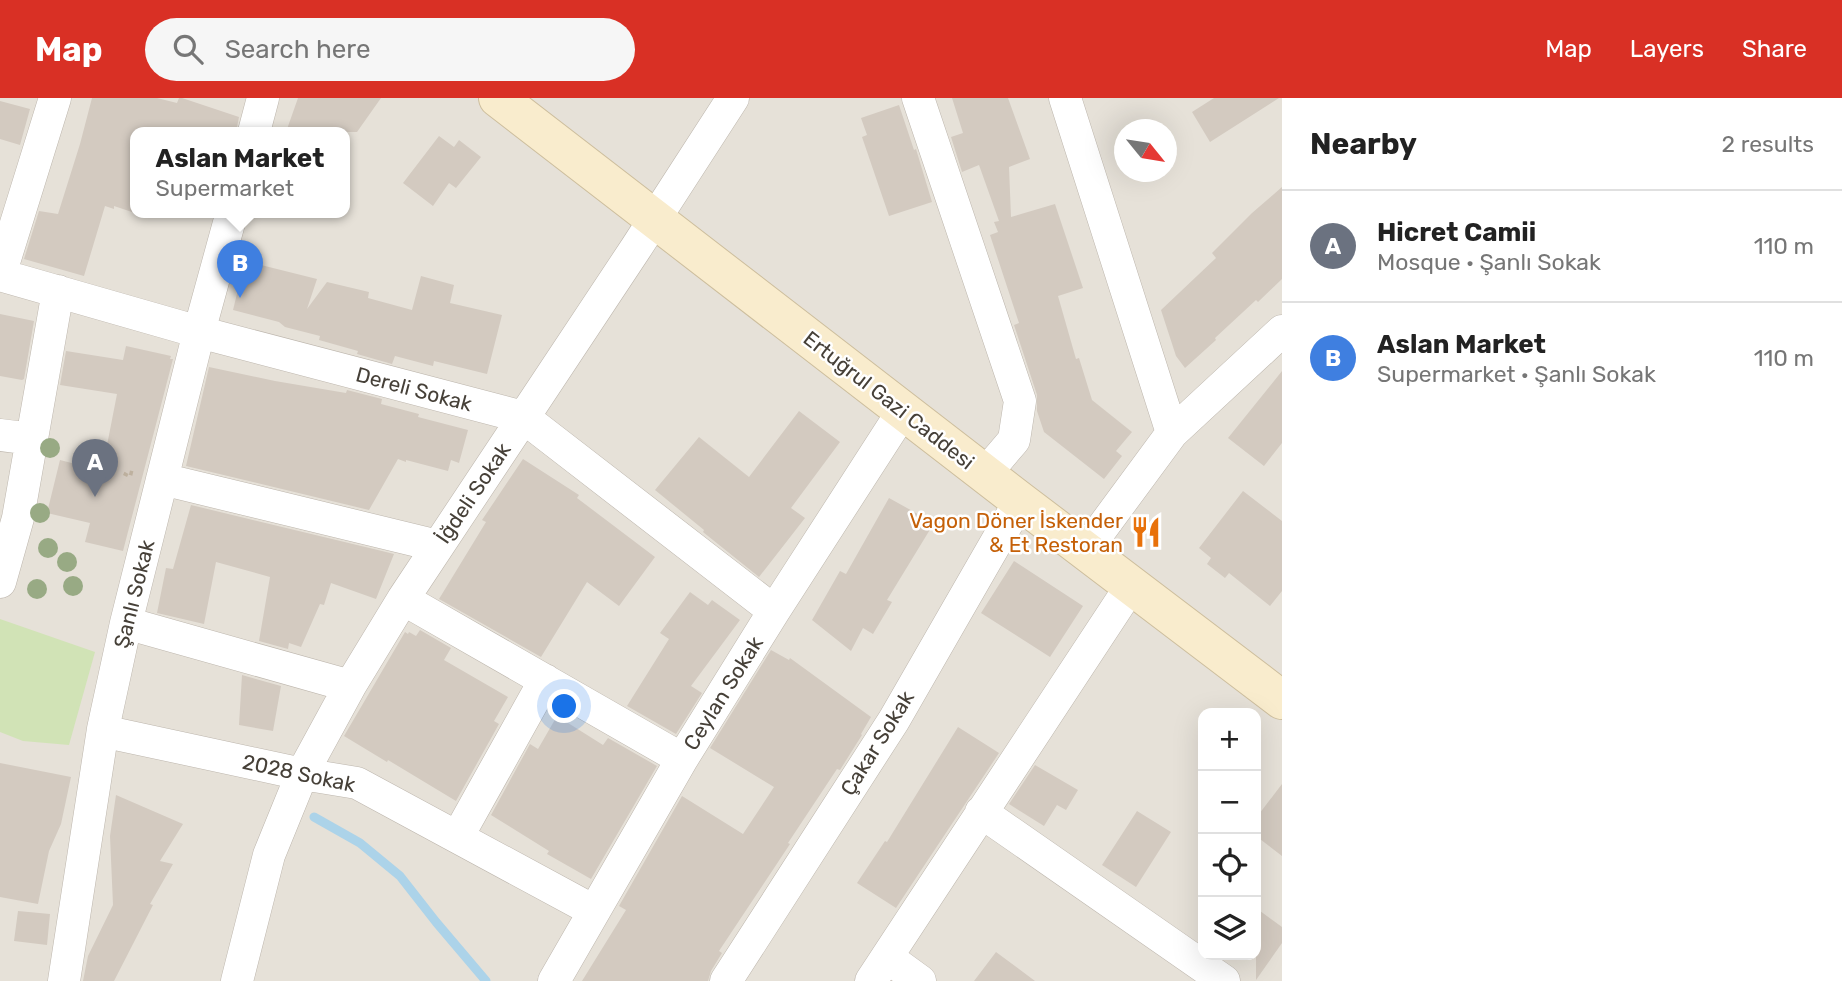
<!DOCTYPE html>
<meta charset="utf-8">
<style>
body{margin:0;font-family:Rubik,sans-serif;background:#f6f6f6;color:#222}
.controls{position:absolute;right:21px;bottom:21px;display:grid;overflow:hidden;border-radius:14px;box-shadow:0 7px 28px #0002}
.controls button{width:63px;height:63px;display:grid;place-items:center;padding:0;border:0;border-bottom:2px solid #e0e0e0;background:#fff;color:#222;font:35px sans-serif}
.compass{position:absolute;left:1114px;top:21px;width:63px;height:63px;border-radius:50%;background:#fff;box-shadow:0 7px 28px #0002;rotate:120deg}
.you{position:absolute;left:565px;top:609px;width:24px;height:24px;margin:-18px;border:5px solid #fff;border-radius:50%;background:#1a73e8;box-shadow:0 0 0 10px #1a73e833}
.badge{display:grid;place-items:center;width:46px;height:46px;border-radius:50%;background:#d93025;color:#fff;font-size:23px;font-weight:700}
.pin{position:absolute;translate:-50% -58px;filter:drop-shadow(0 2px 4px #0008)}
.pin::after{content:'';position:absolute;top:37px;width:24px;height:21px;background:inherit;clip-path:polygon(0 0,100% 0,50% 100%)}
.popup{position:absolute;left:130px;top:29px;width:220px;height:91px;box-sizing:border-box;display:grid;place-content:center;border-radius:14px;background:#fff;filter:drop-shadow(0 2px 5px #0005);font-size:23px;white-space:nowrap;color:#767676}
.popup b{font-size:26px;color:#222}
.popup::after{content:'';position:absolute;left:50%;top:100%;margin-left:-14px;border:14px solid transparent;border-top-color:#fff}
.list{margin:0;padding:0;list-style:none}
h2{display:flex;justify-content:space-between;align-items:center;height:91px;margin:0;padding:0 28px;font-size:30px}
h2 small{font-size:23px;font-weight:400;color:#767676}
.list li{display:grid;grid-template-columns:46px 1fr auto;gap:21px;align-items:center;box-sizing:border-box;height:112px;padding:0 28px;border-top:2px solid #e0e0e0}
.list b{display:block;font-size:26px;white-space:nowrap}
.list p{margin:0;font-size:23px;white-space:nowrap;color:#767676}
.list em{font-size:23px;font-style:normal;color:#767676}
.icon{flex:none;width:38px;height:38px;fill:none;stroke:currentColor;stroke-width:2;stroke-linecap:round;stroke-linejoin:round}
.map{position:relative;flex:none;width:1282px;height:883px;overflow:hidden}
header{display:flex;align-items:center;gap:42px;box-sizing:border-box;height:98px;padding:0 35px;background:#d93025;color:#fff}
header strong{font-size:33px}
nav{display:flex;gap:38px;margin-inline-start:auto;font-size:24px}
.search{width:490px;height:63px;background:#f6f6f6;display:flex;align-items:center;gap:18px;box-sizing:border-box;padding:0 24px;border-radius:38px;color:#767676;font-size:26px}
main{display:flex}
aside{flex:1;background:#fff}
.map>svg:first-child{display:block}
.residential{fill:#e6e1d8;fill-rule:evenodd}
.green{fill:#d1e3b6}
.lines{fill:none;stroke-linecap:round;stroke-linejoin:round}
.stream{stroke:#acd3e9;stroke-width:9}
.building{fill:#d3cac0}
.street-casing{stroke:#bdb6ad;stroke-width:33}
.secondary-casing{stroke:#cdbe9d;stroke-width:40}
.path{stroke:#beb19f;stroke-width:4.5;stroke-dasharray:3.5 3.5;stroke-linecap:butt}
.street{stroke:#fff;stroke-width:32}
.secondary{stroke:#f9eccd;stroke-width:38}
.tree{fill:#98aa84}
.labels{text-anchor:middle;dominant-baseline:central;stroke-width:5;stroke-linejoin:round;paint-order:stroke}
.street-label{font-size:21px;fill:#464038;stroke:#fff}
.food-label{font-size:21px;fill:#c56008;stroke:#fff;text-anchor:end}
</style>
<header>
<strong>Map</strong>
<div class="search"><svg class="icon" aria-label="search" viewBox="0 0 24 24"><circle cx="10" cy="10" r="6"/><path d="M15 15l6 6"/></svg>Search here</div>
<nav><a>Map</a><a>Layers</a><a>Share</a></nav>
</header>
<main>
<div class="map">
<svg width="1282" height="883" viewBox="0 0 1282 883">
<rect width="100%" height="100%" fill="#f3efe9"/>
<!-- residential -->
<path class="residential" d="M0,0H1282V883H0ZM1125,32H1167V74H1125ZM135,34H345V114H135ZM1203,615H1256V857H1203Z"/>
<!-- green -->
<path class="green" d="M0,521L95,554L69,647L23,643L0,634Z"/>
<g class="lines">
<!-- stream -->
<path class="stream" d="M314,719L360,745L400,778L436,824L486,883"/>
</g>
<!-- building -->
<path class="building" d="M92,0H157L177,5L179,0H182L239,19L236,34H135V115L114,108V111L105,108L84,178L24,161L39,113L58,116L80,46Z
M298,0H381L357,34H286Z
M952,0H1008L1030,61L1009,69L1011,119L1055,106L1083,190L1058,198L1076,261L1079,260L1092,302L1132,334L1116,353L1122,358L1104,381L1044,334L1037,313V297L1014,227L1019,225L990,137L998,134L994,124L999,123L979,67L962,74L951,39L963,35Z
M1214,0H1279L1210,44L1192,14Z
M0,3L30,11L20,47L0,41Z
M899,7L914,52L916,51L932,104L889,118L862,39L867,37L861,20Z
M439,38L454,49L459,42L481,59L456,90L449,85L433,108L403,85Z
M1282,89V181L1258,204L1256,202L1215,240L1216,242L1185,270L1176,258L1161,212L1216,160L1212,155L1252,115Z
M245,163L317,181L307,211L327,184L369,194L368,200L412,212L421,178L454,187L450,205L502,217L487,276L434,263L433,268L395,258L392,266L357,256L358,253L319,242L320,238L285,229L279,224L233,212Z
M0,216L34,223L24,281L22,282L0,278Z
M126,248L171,258L170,261H173L123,453L85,444L90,425L47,415L60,362L102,373L117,296L60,287L66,253L123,262Z
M209,269L275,283L346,295L347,292L382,301L381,306L419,316L418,319L468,332L459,365L451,362L448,373L406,362V364L398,361L369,412L186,368Z
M1282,273V345L1264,368L1228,340Z
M799,313L840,344L791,410L805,420L759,479L703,434L704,432L655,392L699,339L749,379Z
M523,361L579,397L577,400L655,459L619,508L587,484L541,559L439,501L486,424L482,422Z
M1243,393L1282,423V493L1270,508L1229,475L1225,480L1207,466L1211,460L1199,450Z
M889,400L934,425L887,502L892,504L873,536L863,530L851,553L812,522L840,473L846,476Z
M191,407L382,453L394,456L376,501L331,485L324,507L320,506L301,549L289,545L288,551L259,543L270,479L216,464L204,526L157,515L166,470L173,471Z
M1014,463L1083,508L1050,559L981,515Z
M690,494L708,507L712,502L740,522L691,588L702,595L676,636L627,608L669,541L660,535Z
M420,532L451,550L444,562L508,599L494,623L499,626L456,703L388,662L387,664L344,638L405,534L408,536L409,534L416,538Z
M771,552L789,562L790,560L871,619L861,636L862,637L840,672L837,671L788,745L790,746L719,853L722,855L711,873L708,883H582L626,812L619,808L682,698L743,736L774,689L710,650Z
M242,577L281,588L273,633L239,627Z
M557,618L603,647L608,640L657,668L591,781L547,756L549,753L491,717L530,646L538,651Z
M958,629L999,655L896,810L857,785L885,743L887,744Z
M0,665L71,679L61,726L49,753L38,806L0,799Z
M1035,667L1078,692L1066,712L1057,707L1044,728L1009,706Z
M1282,686V758L1256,738V720Z
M116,697L183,726L160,763L173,766L150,806L153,807L114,883H83L88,858L113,807L110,738Z
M1137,713L1171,734L1136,789L1102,767Z
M1256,810L1282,829V845L1256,882Z
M18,813L50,816L47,847L14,843Z
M996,854L1035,883H974Z"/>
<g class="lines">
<defs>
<path id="street" d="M918,0L1020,303L1014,342L985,376
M1065,0L1172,335
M254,34L263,0
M0,177L199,234L523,319L774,513
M0,177L55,0
M0,337L32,341
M162,381L438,448
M1085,453L1172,335L1282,233
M0,484L18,420L58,193
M403,501L682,661
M126,525L350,588
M103,631L116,636L302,676L357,685L594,813
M981,714L1224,883
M458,738L545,582
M887,859L920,883
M64,883L103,631L126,525L199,234L232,114
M237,883L269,757L302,676L350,588L403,501L636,150L733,0
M554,883L682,661L774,513L903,313
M726,883L894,622L1020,403
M871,883L1131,488"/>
<path id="secondary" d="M498,0L1020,403L1282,602"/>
</defs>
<!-- street casing -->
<use href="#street" class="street-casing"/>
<!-- secondary casing -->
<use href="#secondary" class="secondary-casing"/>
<!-- path -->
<path class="path" d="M125,378L127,374L135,376"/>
<!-- street -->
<use href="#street" class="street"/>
<!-- secondary -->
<use href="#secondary" class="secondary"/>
</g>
<!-- trees -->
<g class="tree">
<circle cx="50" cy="350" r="10"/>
<circle cx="40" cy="415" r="10"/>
<circle cx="48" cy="450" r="10"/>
<circle cx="67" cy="464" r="10"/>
<circle cx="73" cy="488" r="10"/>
<circle cx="37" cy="491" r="10"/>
</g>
<!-- icons -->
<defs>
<symbol id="restaurant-bare" viewBox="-9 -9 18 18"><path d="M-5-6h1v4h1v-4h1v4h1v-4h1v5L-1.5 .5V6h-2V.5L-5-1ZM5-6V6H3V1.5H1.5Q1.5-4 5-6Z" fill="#e8710a" stroke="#fff" stroke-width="2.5" paint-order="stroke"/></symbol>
</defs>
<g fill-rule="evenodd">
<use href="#restaurant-bare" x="1124" y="412" width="44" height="44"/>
</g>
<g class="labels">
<!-- street labels -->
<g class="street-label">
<text transform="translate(414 291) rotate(15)">Dereli Sokak</text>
<text transform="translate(889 302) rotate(38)">Ertuğrul Gazi Caddesi</text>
<text transform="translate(473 395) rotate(-56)">İğdeli Sokak</text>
<text transform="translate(134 496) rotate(-76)">Şanlı Sokak</text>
<text transform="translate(723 595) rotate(-58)">Ceylan Sokak</text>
<text transform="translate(877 645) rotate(-58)">Çakar Sokak</text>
<text transform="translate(299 675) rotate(12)">2028 Sokak</text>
</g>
<!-- food labels -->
<g class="food-label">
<text x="1123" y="422">Vagon Döner İskender<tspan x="1123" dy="24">&amp; Et Restoran</tspan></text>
</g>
</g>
</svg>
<div class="controls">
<button>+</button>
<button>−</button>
<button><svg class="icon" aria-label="locate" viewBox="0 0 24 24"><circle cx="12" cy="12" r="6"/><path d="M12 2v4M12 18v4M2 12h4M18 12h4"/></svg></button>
<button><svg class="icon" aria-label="layers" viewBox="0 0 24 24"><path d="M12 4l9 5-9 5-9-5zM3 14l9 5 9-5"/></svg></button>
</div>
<svg class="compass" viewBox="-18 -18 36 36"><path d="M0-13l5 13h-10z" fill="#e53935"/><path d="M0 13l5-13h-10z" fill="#767676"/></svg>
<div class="you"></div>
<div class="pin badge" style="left:95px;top:399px;background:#6b7280">A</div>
<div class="pin badge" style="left:240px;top:200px;background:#3f7fe0">B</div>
<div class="popup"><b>Aslan Market</b>Supermarket</div>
</div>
<aside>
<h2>Nearby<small>2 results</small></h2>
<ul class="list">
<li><span class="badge" style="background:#6b7280">A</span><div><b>Hicret Camii</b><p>Mosque · Şanlı Sokak</p></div><em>110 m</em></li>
<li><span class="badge" style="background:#3f7fe0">B</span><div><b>Aslan Market</b><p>Supermarket · Şanlı Sokak</p></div><em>110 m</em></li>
</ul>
</aside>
</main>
